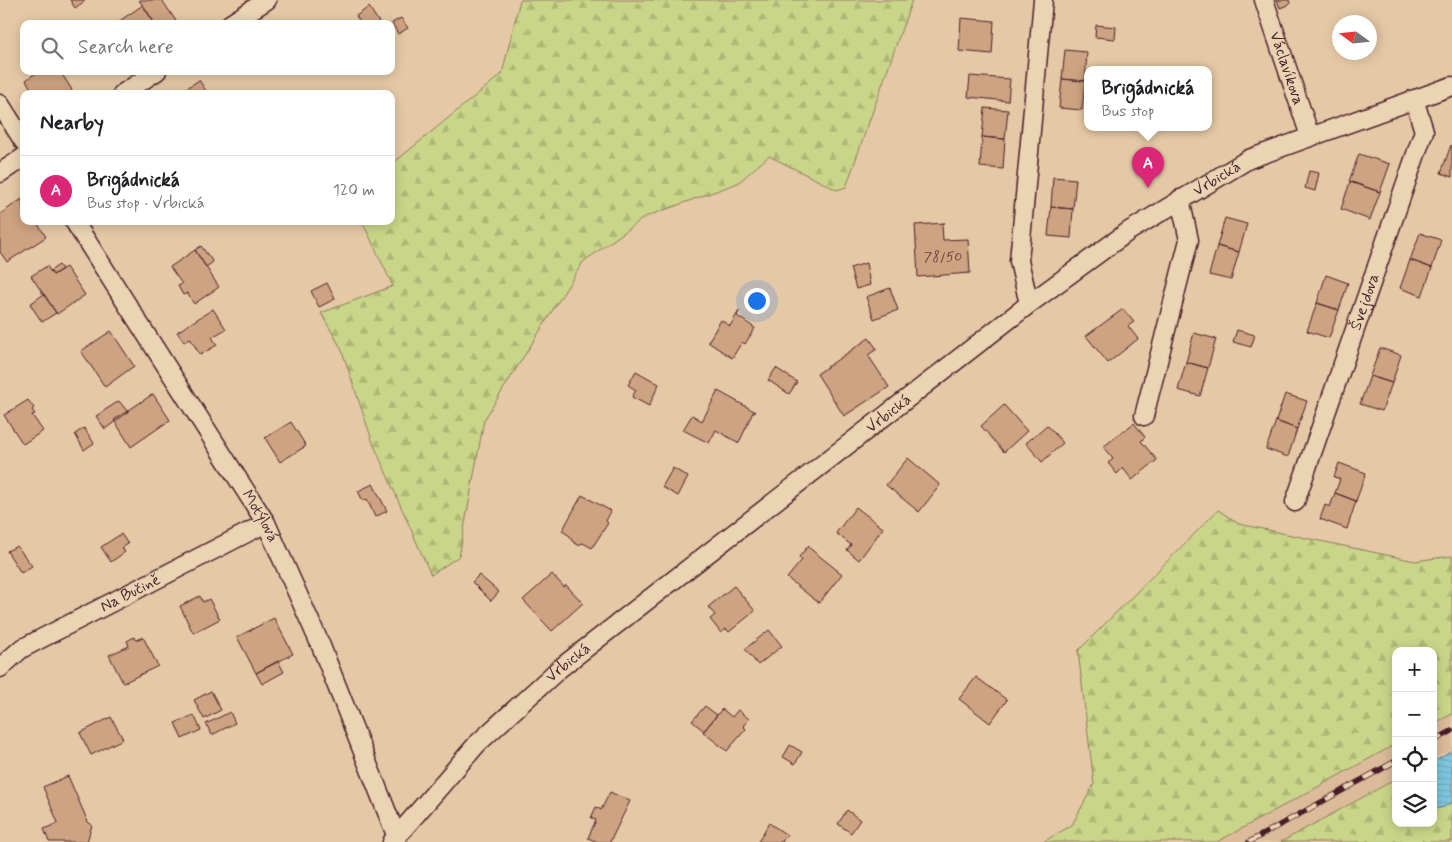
<!DOCTYPE html>
<meta charset="utf-8">
<style>
body{margin:0;font-family:Mynerve,sans-serif;background:#f6f6f6;color:#202124}
.controls{position:absolute;right:15px;bottom:15px;display:grid;overflow:hidden;border-radius:10px;box-shadow:0 2px 12px #0003}
.controls button{width:45px;height:45px;display:grid;place-items:center;padding:0;border:0;border-bottom:1px solid #e0e0e0;background:#fff;color:#202124;font:25px sans-serif}
.compass{position:absolute;left:1332px;top:15px;width:45px;height:45px;border-radius:50%;background:#fff;box-shadow:0 2px 12px #0003;rotate:285deg}
.you{position:absolute;left:756px;top:300px;width:18px;height:18px;margin:-12px;border:4px solid #fff;border-radius:50%;background:#1a73e8;box-shadow:0 0 0 8px #1a73e833}
.badge{display:grid;place-items:center;width:32px;height:32px;border-radius:50%;background:#db2777;color:#fff;font-size:16px;font-weight:700}
.pin{position:absolute;translate:-50% -41px;filter:drop-shadow(0 1px 2px #0008)}
.pin::after{content:'';position:absolute;top:26px;width:18px;height:15px;background:inherit;clip-path:polygon(0 0,100% 0,50% 100%)}
.popup{position:absolute;left:1084px;top:66px;width:128px;height:65px;box-sizing:border-box;display:grid;place-content:center;border-radius:10px;background:#fff;filter:drop-shadow(0 1px 4px #0005);font-size:16px;white-space:nowrap;color:#757577}
.popup b{font-size:19px;color:#202124}
.popup::after{content:'';position:absolute;left:50%;top:100%;margin-left:-10px;border:10px solid transparent;border-top-color:#fff}
.list{margin:0;padding:0;list-style:none}
h2{display:flex;justify-content:space-between;align-items:center;height:65px;margin:0;padding:0 20px;font-size:21px}
h2 small{font-size:16px;font-weight:400;color:#757577}
.list li{display:grid;grid-template-columns:32px 1fr auto;gap:15px;align-items:center;box-sizing:border-box;height:70px;padding:0 20px;border-top:1px solid #e0e0e0}
.list b{display:block;font-size:19px;white-space:nowrap}
.list p{margin:0;font-size:16px;white-space:nowrap;color:#757577}
.list em{font-size:16px;font-style:normal;color:#757577}
.icon{flex:none;width:28px;height:28px;fill:none;stroke:currentColor;stroke-width:2;stroke-linecap:round;stroke-linejoin:round}
.map{position:relative;flex:none;width:1452px;height:842px;overflow:hidden}
.search{position:absolute;background:#fff;box-shadow:0 2px 12px #0003;left:20px;top:20px;width:375px;height:55px;display:flex;align-items:center;gap:12px;box-sizing:border-box;padding:0 18px;border-radius:10px;color:#757577;font-size:19px}
.panel{position:absolute;background:#fff;box-shadow:0 2px 12px #0003;left:20px;top:90px;width:375px;height:135px;border-radius:10px}
.map>svg:first-child{display:block}
.built{fill:#dbbb99}
.forest{fill:url(#forest-firs);stroke:#8a7a5a}
.water{fill:url(#water-rules);stroke:#6a8497}
.building{fill:#cda381;stroke:#4a1f2b}
.lines{fill:none;stroke-linecap:round;stroke-linejoin:round}
.minor-casing{stroke:#4a1f2b;stroke-width:21}
.minor{stroke:#ead4b3;stroke-width:18}
.rail-casing{stroke:#4a1f2b;stroke-width:5.5}
.rail{stroke:#ead4b3;stroke-width:4;stroke-dasharray:11;stroke-linecap:butt}
.labels{text-anchor:middle;dominant-baseline:central;stroke-width:4.5;stroke-linejoin:round;paint-order:stroke}
.number-label{font-size:14px;fill:#6b4040}
.street-label{font-size:16px;fill:#4a1f2b;stroke:#ead4b3}
</style>
<div class="map">
<svg width="1452" height="842" viewBox="0 0 1452 842">
<defs>
<pattern id="forest-firs" width="22" height="20" patternUnits="userSpaceOnUse" patternTransform="scale(1.25)"><rect width="22" height="20" fill="#c9d689"/><path d="M5 1l3.5 6h-7zM16 11l3.5 6h-7z" fill="#aeb776"/></pattern>
<pattern id="water-rules" width="6" height="5" patternUnits="userSpaceOnUse" patternTransform="scale(1.25)"><rect width="6" height="5" fill="#7fc7df"/><path d="M0 2.5h6" fill="none" stroke="#6faac0"/></pattern>
</defs>
<rect width="100%" height="100%" fill="#e5c9a6"/>
<filter id="ink" filterUnits="userSpaceOnUse"><feTurbulence type="fractalNoise" baseFrequency=".02" numOctaves="2"/><feDisplacementMap in="SourceGraphic" scale="10" xChannelSelector="R" yChannelSelector="G"/><feConvolveMatrix kernelMatrix="1 2 1 2 8 2 1 2 1" color-interpolation-filters="sRGB"/></filter>
<g filter="url(#ink)">
<!-- built -->
<path class="built" d="M1452,714V749L1433,759V724Z
M1396,744V779L1281,842H1217Z"/>
<!-- forest -->
<path class="forest" d="M520,0H912L846,187L837,190L769,156L738,183L645,217L583,262L484,420L459,556L431,575L373,443L341,348L321,313L393,286L362,221H391V165L502,74Z
M1218,510L1239,524L1415,561L1452,556V714L1433,724V651H1396V744L1217,842H1043L1072,825L1094,784L1078,651Z
M1396,779V789L1391,799L1396,802V823H1433V809L1444,807L1452,802V842H1281Z"/>
<!-- water -->
<path class="water" d="M1452,751V802L1444,807L1433,809V762Z"/>
<!-- building -->
<path class="building" d="M70,0H84L85,1L75,8Z
M139,0H162L176,21L171,24H155Z
M1277,0H1289L1290,4L1280,8Z
M143,5L155,24H115Z
M369,7L380,24H361L356,16Z
M401,18L408,28L398,34L392,23Z
M961,18L994,21L992,54L959,51Z
M1096,25L1116,27L1115,39L1095,37Z
M1065,50L1087,52L1085,81L1062,79Z
M39,71H60L72,90L67,94H34L26,80Z
M970,76L1010,79L1008,101L968,97Z
M1062,79L1085,81L1082,110L1059,108Z
M199,80L208,94H178Z
M985,108L1008,110L1005,139L982,137Z
M982,137L1005,139L1003,169L980,167Z
M1451,145L1452,146V177L1441,173Z
M1359,154L1390,164L1380,192L1349,181Z
M1309,171L1319,173L1315,191L1305,188Z
M1053,177L1076,179L1073,209L1051,207Z
M1350,182L1380,192L1370,220L1341,209Z
M22,199L24,221H36L46,237L7,262L0,252V214Z
M1051,207L1073,209L1071,238L1048,236Z
M1225,218L1247,224L1239,252L1217,246Z
M945,223L942,224L943,240L968,239L970,273L918,277L915,225Z
M1420,233L1441,240L1432,268L1410,260Z
M201,246L213,262L206,267L195,250Z
M1217,246L1239,252L1231,280L1209,275Z
M195,250L219,287L194,304L187,293L183,295L178,286L182,284L170,267Z
M1410,260L1432,268L1422,296L1400,288Z
M866,263L870,285L856,289L850,268Z
M59,265L62,269L53,275L50,271Z
M47,266L53,275L66,267L85,295L57,314L31,276Z
M1326,275L1348,283L1339,310L1317,303Z
M327,283L335,299L319,307L311,291Z
M890,288L898,310L874,319L866,297Z
M44,294L56,313L42,322L30,304Z
M1317,303L1339,310L1329,338L1307,331Z
M213,309L226,329L212,337L217,345L200,355L190,338L184,342L177,332Z
M1123,309L1134,322L1128,326L1138,339L1108,363L1086,336Z
M739,311L737,316L755,328L745,344L742,342L732,358L708,342L721,320L730,326Z
M1237,330L1255,335L1251,347L1233,342Z
M111,331L134,366L105,387L81,351Z
M1194,333L1216,339L1208,368L1186,362Z
M869,338L877,349L868,355L889,387L844,416L817,374Z
M1380,348L1401,355L1392,383L1370,376Z
M1186,362L1208,368L1200,396L1178,390Z
M776,368L797,382L789,394L768,380Z
M636,371L659,384L649,406L632,397L636,390L628,385Z
M1370,376L1392,383L1382,411L1360,404Z
M718,391L756,412H753L739,443L716,430L709,443L683,430L692,415L702,421Z
M153,394L170,420L131,447L114,420Z
M1285,394L1307,401L1297,429L1276,421Z
M28,400L34,408L32,410L35,414L32,415L43,431L23,444L4,415Z
M119,401L128,412L105,429L96,416Z
M1004,405L1027,431L1004,452L981,426Z
M1276,421L1297,429L1288,457L1266,449Z
M291,422L306,446L280,462L265,438Z
M1134,423L1145,437L1141,441L1157,460L1132,480L1123,468L1117,474L1108,463L1113,459L1103,447Z
M1047,425L1063,443L1042,462L1026,443Z
M84,428L94,443L84,450L75,434Z
M908,458L940,485L919,512L886,485Z
M1339,463L1366,473L1356,501L1335,493L1340,479L1334,477Z
M673,468L688,477L678,496L662,487Z
M373,484L387,511L375,517L367,499L363,501L358,491Z
M1335,493L1356,501L1347,529L1320,519L1325,505L1330,507Z
M582,495L611,511L606,521L608,523L592,548L583,543L578,545L572,541L570,536L562,531Z
M856,507L883,528L859,560L847,550L851,545L836,533Z
M121,534L128,544L122,548L125,552L111,562L101,547Z
M809,545L808,547L842,574L819,603L787,578L802,560L799,557Z
M17,546L32,566L21,573L7,551Z
M552,574L564,587L566,585L583,603L552,631L523,600Z
M479,575L499,592L491,601L472,582Z
M734,586L755,611L729,632L726,629L721,633L710,619L715,615L708,607Z
M200,596L203,602L209,599L220,619L193,633L180,606Z
M274,618L293,654L256,673L237,637Z
M769,630L782,646L758,665L745,649Z
M134,637L136,640L143,637L158,666L123,683L109,655L129,646L127,641Z
M278,661L284,672L262,684L256,673Z
M976,677L1007,700L990,723L959,699Z
M211,691L221,710L204,719L194,700Z
M705,706L717,715L704,731L692,721Z
M722,709L732,717L738,710L749,719L743,726L746,729L727,751L703,732Z
M230,712L235,723L212,735L206,724Z
M194,715L201,730L182,739L175,723Z
M111,717L123,739L91,755L80,733Z
M790,745L802,752L795,764L783,757Z
M68,776L88,822L92,825L87,842H49L44,829L58,823L43,787Z
M610,792L630,801L610,842H598L588,838L596,820L591,818L596,807L601,810Z
M847,810L860,820L851,833L838,824Z
M769,823L787,835L782,842H758Z"/>
<g class="lines">
<defs>
<g id="minor">
<path id="s1" d="M1264,0L1310,136"/>
<path d="M230,24L267,0"/>
<path d="M122,94L157,71"/>
<path d="M0,104L24,142"/>
<path d="M0,173L24,157"/>
<path id="s2" d="M74,221L266,523L321,646L396,835"/>
<path d="M1029,304L1019,261L1043,0"/>
<path d="M1144,416L1189,240L1180,199"/>
<path id="s3" d="M1295,502L1424,131L1414,99"/>
<path id="s4" d="M0,668L21,649L266,523"/>
<path id="s5" d="M392,842L477,744L559,669L1029,304L1129,231L1249,159L1452,86"/>
</g>
</defs>
<!-- minor casing -->
<use href="#minor" class="minor-casing"/>
<!-- minor -->
<use href="#minor" class="minor"/>
<defs>
<path id="rail" d="M1433,741L1452,731
M1249,842L1396,761"/>
</defs>
<!-- rail casing -->
<use href="#rail" class="rail-casing"/>
<!-- rail -->
<use href="#rail" class="rail"/>
</g>
</g>
<g class="labels">
<!-- number labels -->
<g class="number-label">
<text x="943" y="257">78/50</text>
</g>
<!-- street labels -->
<g class="street-label">
<text stroke="none"><textPath href="#s1" startOffset="72">Václavíkova</textPath></text>
<text stroke="none"><textPath href="#s5" startOffset="1062">Vrbická</textPath></text>
<text stroke="none"><textPath href="#s3" startOffset="212">Švejdova</textPath></text>
<text stroke="none"><textPath href="#s5" startOffset="658">Vrbická</textPath></text>
<text stroke="none"><textPath href="#s2" startOffset="349">Motýlová</textPath></text>
<text stroke="none"><textPath href="#s4" startOffset="151">Na Bučině</textPath></text>
<text stroke="none"><textPath href="#s5" startOffset="252">Vrbická</textPath></text>
</g>
</g>
</svg>
<div class="controls">
<button>+</button>
<button>−</button>
<button><svg class="icon" aria-label="locate" viewBox="0 0 24 24"><circle cx="12" cy="12" r="6"/><path d="M12 2v4M12 18v4M2 12h4M18 12h4"/></svg></button>
<button><svg class="icon" aria-label="layers" viewBox="0 0 24 24"><path d="M12 4l9 5-9 5-9-5zM3 14l9 5 9-5"/></svg></button>
</div>
<svg class="compass" viewBox="-18 -18 36 36"><path d="M0-13l5 13h-10z" fill="#e53935"/><path d="M0 13l5-13h-10z" fill="#757577"/></svg>
<div class="you"></div>
<div class="pin badge" style="left:1148px;top:188px">A</div>
<div class="popup"><b>Brigádnická</b>Bus stop</div>
<div class="search"><svg class="icon" aria-label="search" viewBox="0 0 24 24"><circle cx="10" cy="10" r="6"/><path d="M15 15l6 6"/></svg>Search here</div>
<section class="panel">
<h2>Nearby<small></small></h2>
<ul class="list">
<li><span class="badge">A</span><div><b>Brigádnická</b><p>Bus stop · Vrbická</p></div><em>120 m</em></li>
</ul>
</section>
</div>
